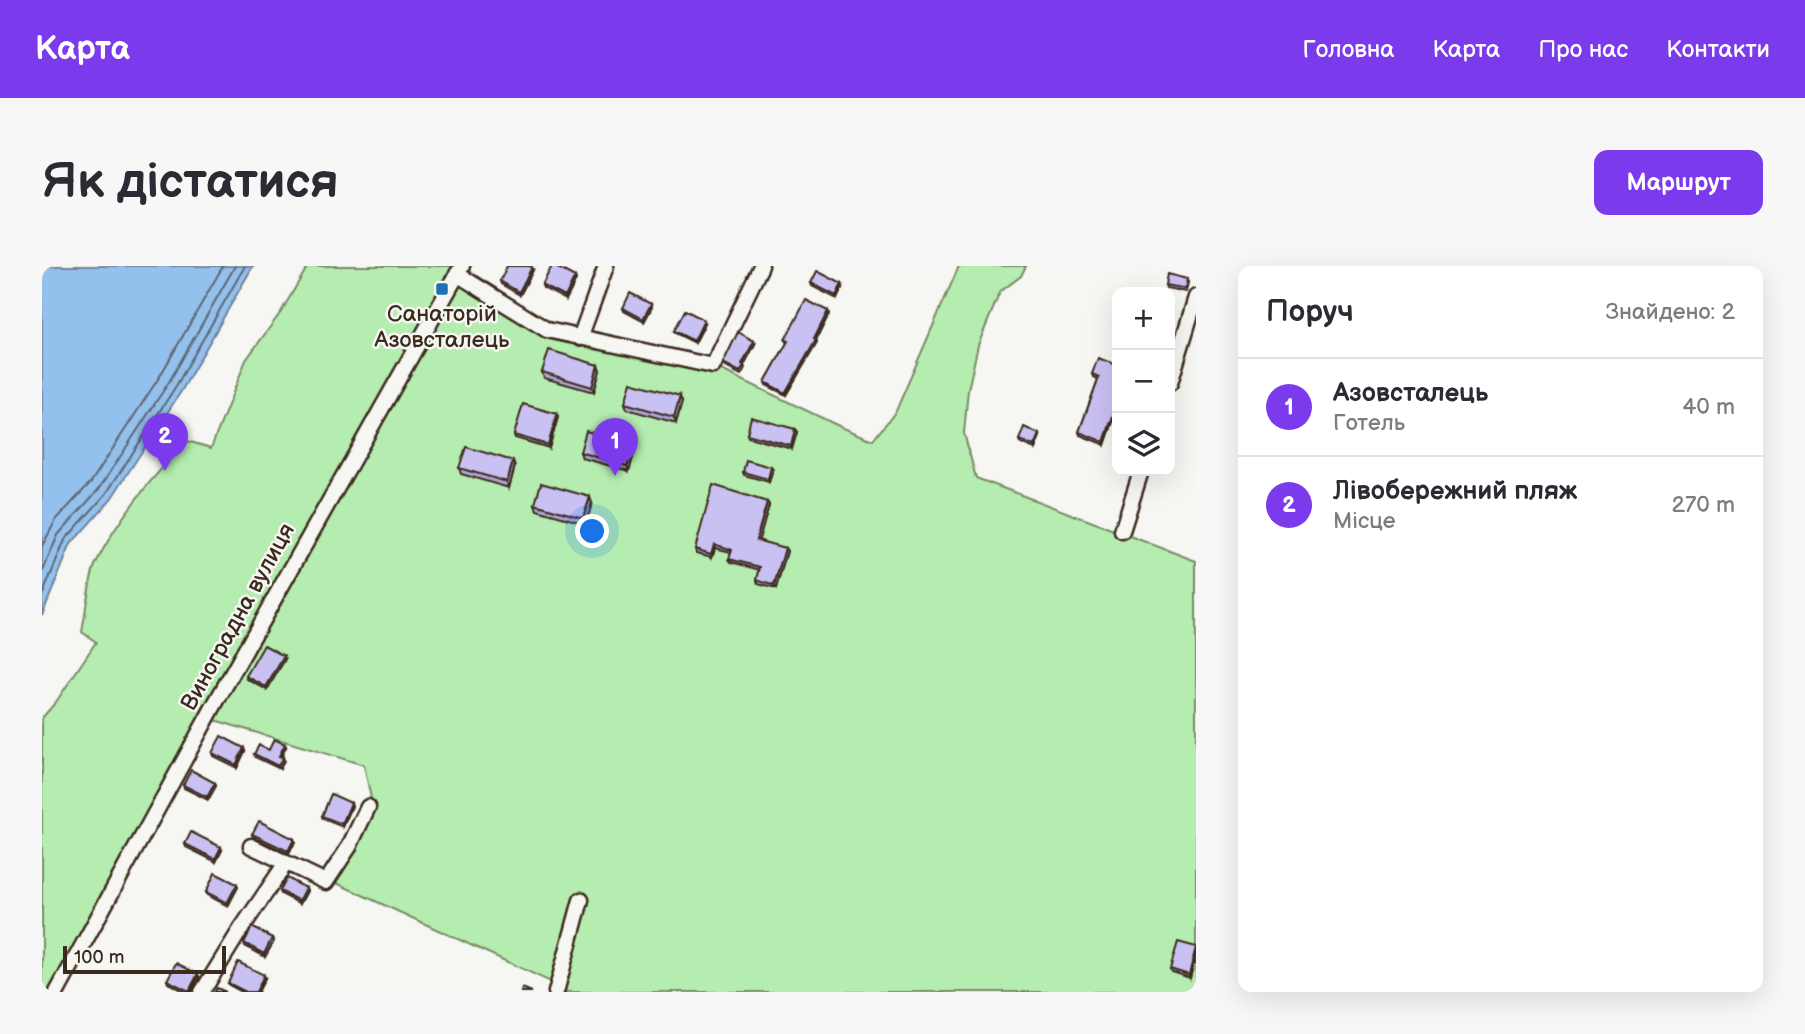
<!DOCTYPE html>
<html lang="uk">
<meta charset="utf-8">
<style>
body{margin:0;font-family:"Balsamiq Sans",sans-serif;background:#f7f7f7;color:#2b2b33}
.controls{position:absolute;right:21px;top:21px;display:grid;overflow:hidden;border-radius:14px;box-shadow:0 7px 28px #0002}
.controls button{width:63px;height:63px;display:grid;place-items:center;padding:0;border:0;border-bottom:2px solid #e1e1e2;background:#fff;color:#2b2b33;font:35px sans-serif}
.scale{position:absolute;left:21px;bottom:18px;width:163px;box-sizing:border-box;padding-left:7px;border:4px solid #3b2a1e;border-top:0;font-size:19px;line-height:24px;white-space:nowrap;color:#3b2a1e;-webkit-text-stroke:5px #f6f6f2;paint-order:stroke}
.you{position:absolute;left:551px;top:266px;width:24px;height:24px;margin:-18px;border:5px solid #fff;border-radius:50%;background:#1a73e8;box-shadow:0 0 0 10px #1a73e833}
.badge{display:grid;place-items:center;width:46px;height:46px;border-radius:50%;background:#7c3aed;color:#fff;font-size:23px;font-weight:700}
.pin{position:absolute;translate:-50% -58px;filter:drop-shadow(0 2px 4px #0008)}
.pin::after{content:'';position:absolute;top:37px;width:24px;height:21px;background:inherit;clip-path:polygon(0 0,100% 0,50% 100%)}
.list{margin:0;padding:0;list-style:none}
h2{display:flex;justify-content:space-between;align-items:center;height:91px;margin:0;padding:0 28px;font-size:30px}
h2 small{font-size:23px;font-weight:400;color:#7c7c81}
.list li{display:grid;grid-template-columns:46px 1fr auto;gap:21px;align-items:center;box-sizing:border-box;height:98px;padding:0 28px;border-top:2px solid #e1e1e2}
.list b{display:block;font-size:26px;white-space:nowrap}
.list p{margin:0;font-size:23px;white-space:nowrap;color:#7c7c81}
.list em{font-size:23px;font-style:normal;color:#7c7c81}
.icon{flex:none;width:38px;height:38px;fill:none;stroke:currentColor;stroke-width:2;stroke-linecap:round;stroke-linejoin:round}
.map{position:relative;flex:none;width:1154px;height:726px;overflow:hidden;border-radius:14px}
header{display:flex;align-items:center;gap:42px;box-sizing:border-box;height:98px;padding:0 35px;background:#7c3aed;color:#fff}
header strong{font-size:33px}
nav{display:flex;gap:38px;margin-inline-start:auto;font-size:24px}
.intro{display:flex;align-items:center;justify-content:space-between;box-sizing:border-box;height:168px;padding:0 42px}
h1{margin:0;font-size:49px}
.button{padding:18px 32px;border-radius:14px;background:#7c3aed;color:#fff;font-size:24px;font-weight:700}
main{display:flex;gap:42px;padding:0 42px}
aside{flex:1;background:#fff;border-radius:14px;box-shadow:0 7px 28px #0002}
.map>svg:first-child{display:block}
.green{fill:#b5ecaf;stroke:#788b66;stroke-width:2}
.water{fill:#93c0ed;stroke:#70849a;stroke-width:2}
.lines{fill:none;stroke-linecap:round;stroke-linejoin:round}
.shore{stroke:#5e6671;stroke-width:2}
.minor-casing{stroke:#3b2a1e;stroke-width:19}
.minor{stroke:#f6f6f2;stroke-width:14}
.wall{fill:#aea6d1;stroke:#3b2a1e;stroke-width:2}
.shaded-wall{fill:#8d87aa;stroke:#3b2a1e;stroke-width:2}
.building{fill:#cac1f3;stroke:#3b2a1e;stroke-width:2}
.poi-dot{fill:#1f6fb2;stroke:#f6f6f2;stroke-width:2.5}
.labels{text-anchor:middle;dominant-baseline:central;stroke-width:5;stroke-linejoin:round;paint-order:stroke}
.poi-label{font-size:23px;fill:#3b2a1e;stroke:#f6f6f2}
.street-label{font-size:23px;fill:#3b2a1e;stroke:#f6f6f2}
</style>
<header>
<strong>Карта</strong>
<nav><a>Головна</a><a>Карта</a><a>Про нас</a><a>Контакти</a></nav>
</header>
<div class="intro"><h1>Як дістатися</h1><a class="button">Маршрут</a></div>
<main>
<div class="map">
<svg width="1154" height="726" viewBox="0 0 1154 726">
<rect width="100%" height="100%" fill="#f6f6f2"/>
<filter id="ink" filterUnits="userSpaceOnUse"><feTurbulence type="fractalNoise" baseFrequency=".0143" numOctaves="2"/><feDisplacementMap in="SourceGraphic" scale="14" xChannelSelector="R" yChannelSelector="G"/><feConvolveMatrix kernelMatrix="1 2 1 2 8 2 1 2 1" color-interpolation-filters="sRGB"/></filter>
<g filter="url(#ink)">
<!-- green -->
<path class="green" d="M266,0H420L415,8L505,64L671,100L799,161L831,174L854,145L917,0H984L979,10L958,26L936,79L926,124L922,167L934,212L1154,295V726H521L522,722L290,615L331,542L322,499L166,452L15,726H0V452L14,436L54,376L40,366C44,346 46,314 54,297C76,252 111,210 145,175L169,182L204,94L239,46Z"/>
<!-- water -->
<path class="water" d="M0,0H211L140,124L69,233L29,278L0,349Z"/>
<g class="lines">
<!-- shore -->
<path class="shore" d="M0,280L14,254L49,216L118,110L181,0
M0,307L16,269L57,223L127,116L193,0
M0,330L23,274L64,228L134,120L203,0"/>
<defs>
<path id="minor" d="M415,8L505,64L671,100L719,0
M538,72L564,0
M1128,117L1154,31
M1080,265L1099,205
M209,580L284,616L307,581L326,541
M15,726L174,436L420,0
M160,726L199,663L244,597
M514,726L539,634"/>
</defs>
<!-- minor casing -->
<use href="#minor" class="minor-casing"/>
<!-- minor -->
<use href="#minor" class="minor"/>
</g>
<!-- wall -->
<path class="wall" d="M491,4L478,29L459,18L458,15Z
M533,11L534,14L524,34L501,22L500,19Z
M1146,16L1144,26L1124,22L1123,19Z
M769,17L800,18L801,20L795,33L770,20Z
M609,38L610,41L602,56L582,45L581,42Z
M786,45L787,48L774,74L775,77L744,129L724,119L723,116L745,77L743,74Z
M663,57L653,77L633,67L632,65Z
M713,78L702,99L703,102L699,109L682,100L681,97Z
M556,99L558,104L552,126L502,112L500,106Z
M1075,99V131L1074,134L1075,135V144L1063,179L1038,169L1037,166L1056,113L1051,111L1050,108Z
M640,136L634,157L585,143L583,137Z
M515,148L516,151L507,182L473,172L472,169Z
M755,166L750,183L706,171L705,168Z
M998,170L993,183L978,177L977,174Z
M591,179L593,184L587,205L540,192L538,186Z
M473,200L467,222L419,208L417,202Z
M729,201L731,204L727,216L702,209L701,206Z
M725,236L727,239L716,274L745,285L734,323L716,318L715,314L718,304L689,296L687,293L689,286L673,282L670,291L654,287L653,283Z
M550,237L544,258L495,244L493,238Z
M243,393L225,424L205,413L204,410Z
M244,481L239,491L242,494L238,503L213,491L212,488Z
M203,485L195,502L171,490L170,487Z
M173,517L174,520L166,534L142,522L141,519Z
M309,537L310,540L301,561L281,553L280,550Z
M210,568L252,573L253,576L247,588L211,571Z
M143,578L180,584L174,596L144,581Z
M195,618L196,621L186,640L165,629L164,626Z
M264,622L265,625L258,638L239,628L238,625Z
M230,672L232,675L223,691L203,680L202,677Z
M1154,681V689L1148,712L1129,706L1128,703Z
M157,711L149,726H144L126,717L125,714Z
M223,712L216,726H200L187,719L186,717Z"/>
<!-- shaded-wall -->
<path class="shaded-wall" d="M490,1L491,4L478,29L477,26Z
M533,11L534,14L524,34L523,31Z
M800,18L801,20L795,33L794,30Z
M609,38L610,41L602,56L601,53Z
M786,45L787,48L773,76L772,73Z
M662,54L663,57L653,77L652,75Z
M774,74L775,77L744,129L743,127Z
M712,75L713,78L701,101L700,98Z
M556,99L558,104L552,126L550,121Z
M638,130L640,136L634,157L632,151Z
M1075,138V144L1063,179L1062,176Z
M515,148L516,151L507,182L506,179Z
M753,163L755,166L750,183L749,180Z
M997,168L998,170L993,183L992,180Z
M591,179L593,184L587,205L585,200Z
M471,195L473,200L467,222L465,216Z
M729,201L731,204L727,216L726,213Z
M548,231L550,237L544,258L541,252Z
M725,236L727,239L716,277L714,274Z
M672,278L673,282L670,291L669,288Z
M743,282L745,285L734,323L732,320Z
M242,390L243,393L225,424L224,421Z
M243,478L244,481L238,492L237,490Z
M202,482L203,485L195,502L194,499Z
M241,491L242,494L238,503L236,500Z
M173,517L174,520L166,534L165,531Z
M309,537L310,540L301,561L300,558Z
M252,573L253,576L247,588L246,585Z
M179,581L180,584L174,596L173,593Z
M195,618L196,621L186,640L185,637Z
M264,622L265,625L258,638L257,635Z
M230,672L232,675L223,691L222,688Z
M1154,683V689L1148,712L1147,709Z
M156,708L157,711L149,726H147Z
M222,709L223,712L216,726H214Z"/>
<!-- building -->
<path class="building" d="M465,0H487L490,1L477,26L458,15Z
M510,0H512L533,11L523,31L500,19Z
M775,5L800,18L794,30L769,17Z
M1125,8L1145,13L1143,23L1123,19Z
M588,27L609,38L601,53L581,42Z
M764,34L786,45L772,73L774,74L743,127L723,116L746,75L743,74Z
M643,44L662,54L652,75L632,65Z
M696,66L712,75L700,98L702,99L698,106L681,97Z
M507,84L556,99L550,121L500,106Z
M1056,92L1075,99V125L1072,133L1075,135V138L1062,176L1037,166L1057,111L1050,108Z
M589,116L638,130L632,151L583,137Z
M481,138L515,148L506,179L472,169Z
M709,151L753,163L749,180L705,168Z
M982,161L997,168L992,180L977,174Z
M544,165L591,179L585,200L538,186Z
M424,181L471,195L465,216L417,202Z
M704,194L729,201L726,213L701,206Z
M499,217L548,231L541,252L493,238Z
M671,219L725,236L714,274L743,282L732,320L715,314L718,301L687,293L690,284L672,278L669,288L653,283Z
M222,379L242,390L224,421L204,410Z
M179,470L202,482L194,499L170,487Z
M232,473L243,478L237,490L241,491L236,500L212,488L217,479L227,484Z
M149,504L173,517L165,531L141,519Z
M289,528L309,537L300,558L280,550Z
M217,555L252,573L246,585L210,568Z
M149,566L179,581L173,593L143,578Z
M173,607L195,618L185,637L164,626Z
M245,612L264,622L257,635L238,625Z
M210,661L230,672L222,688L202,677Z
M1136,676L1154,681L1147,709L1128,703Z
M196,696L222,709L214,726H204L186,717Z
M134,697L156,708L147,725L125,714Z
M175,722L184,726H173Z
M480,722L490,726H479Z"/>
</g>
<!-- markers -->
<rect class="poi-dot" x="393" y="16" width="14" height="14" rx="3.5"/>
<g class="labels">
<!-- poi labels -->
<g class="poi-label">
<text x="400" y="48">Санаторій<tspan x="400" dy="26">Азовсталець</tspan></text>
</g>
<!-- street labels -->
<g class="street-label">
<text transform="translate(196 351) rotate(-61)">Виноградна вулиця</text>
</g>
</g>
</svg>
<div class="controls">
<button>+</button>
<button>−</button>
<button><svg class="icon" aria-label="layers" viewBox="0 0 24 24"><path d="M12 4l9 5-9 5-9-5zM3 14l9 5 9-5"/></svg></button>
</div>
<div class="scale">100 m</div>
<div class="you"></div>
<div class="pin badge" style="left:573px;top:210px">1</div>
<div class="pin badge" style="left:123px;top:205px">2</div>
</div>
<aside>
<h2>Поруч<small>Знайдено: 2</small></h2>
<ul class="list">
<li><span class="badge">1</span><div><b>Азовсталець</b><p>Готель</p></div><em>40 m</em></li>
<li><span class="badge">2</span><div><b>Лівобережний пляж</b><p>Місце</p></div><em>270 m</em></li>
</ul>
</aside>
</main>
